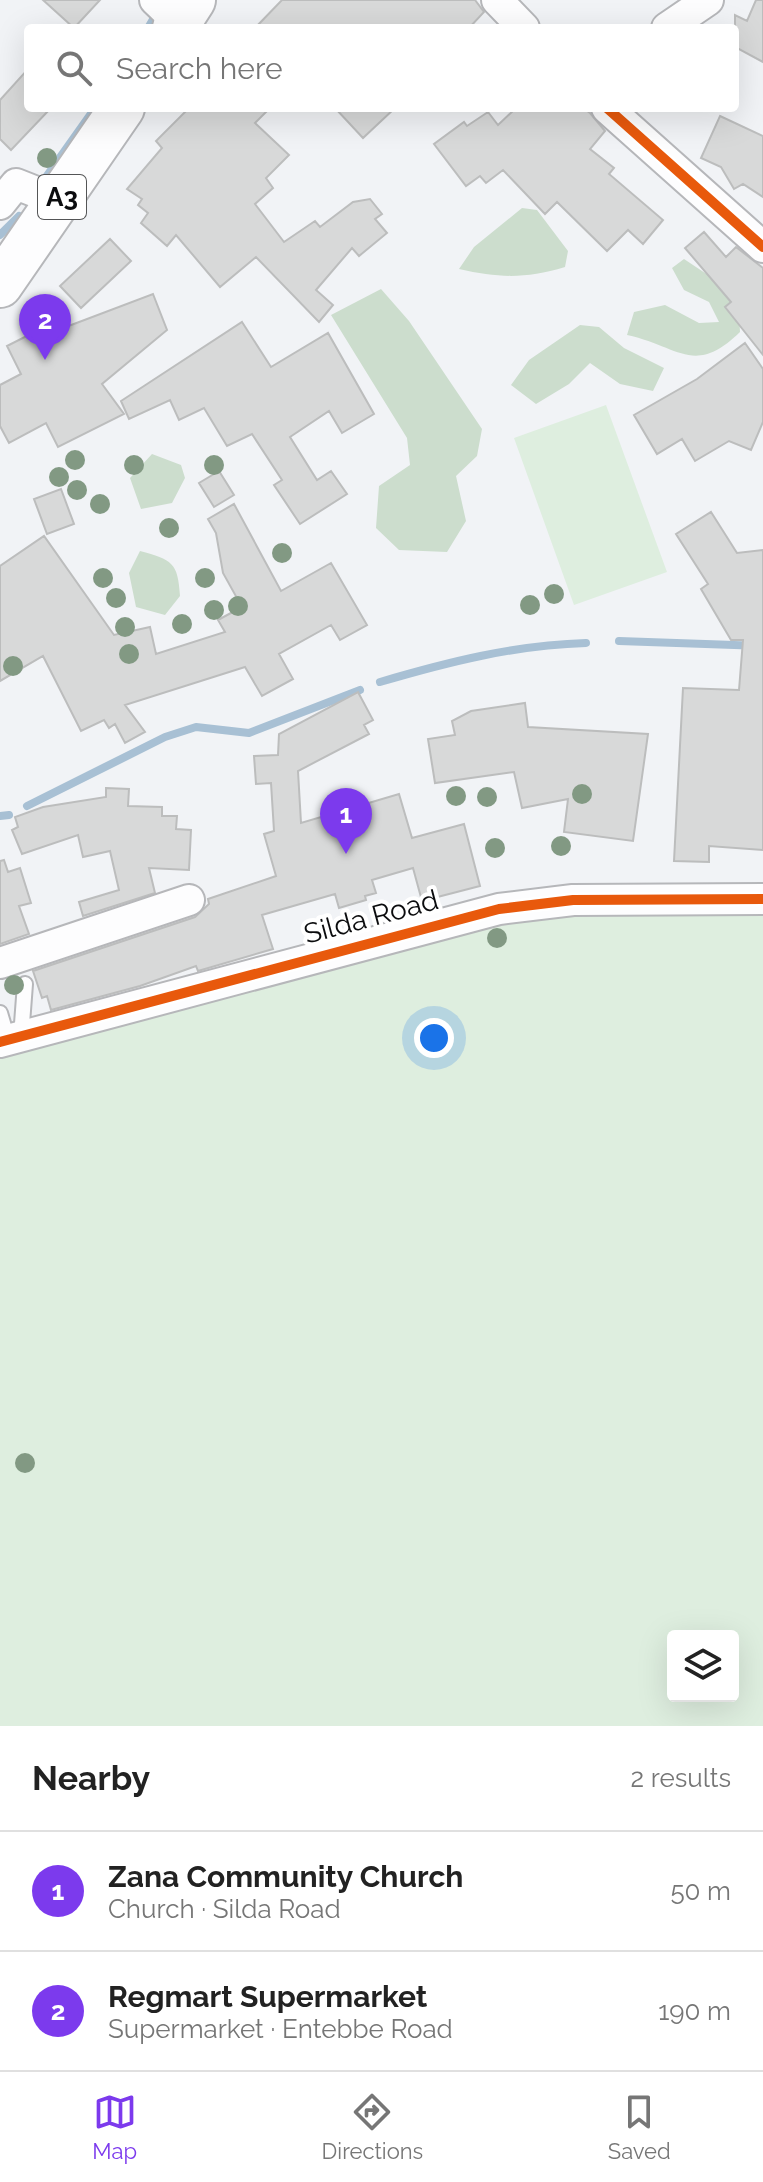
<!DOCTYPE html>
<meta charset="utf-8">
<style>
body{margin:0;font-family:Raleway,sans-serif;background:#f2f2f2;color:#222}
.controls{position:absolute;right:24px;bottom:24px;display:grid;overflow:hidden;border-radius:8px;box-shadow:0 8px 32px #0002}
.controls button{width:72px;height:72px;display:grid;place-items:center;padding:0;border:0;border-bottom:2px solid #e0e0e0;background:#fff;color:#222;font:40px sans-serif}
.you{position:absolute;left:434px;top:1038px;width:28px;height:28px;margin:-20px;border:6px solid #fff;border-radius:50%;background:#1a73e8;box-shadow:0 0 0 12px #1a73e833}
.badge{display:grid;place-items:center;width:52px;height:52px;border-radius:50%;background:#7c3aed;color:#fff;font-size:26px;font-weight:700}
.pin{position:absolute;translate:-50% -66px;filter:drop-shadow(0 2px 4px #0008)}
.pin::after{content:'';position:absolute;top:42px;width:28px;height:24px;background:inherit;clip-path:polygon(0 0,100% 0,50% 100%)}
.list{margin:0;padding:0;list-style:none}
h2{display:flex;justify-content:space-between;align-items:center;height:104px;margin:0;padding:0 32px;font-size:34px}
h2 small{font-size:26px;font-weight:400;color:#767676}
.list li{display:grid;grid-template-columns:52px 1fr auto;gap:24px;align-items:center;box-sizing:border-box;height:120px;padding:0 32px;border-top:2px solid #e0e0e0}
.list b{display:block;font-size:30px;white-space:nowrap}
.list p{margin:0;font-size:26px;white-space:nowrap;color:#767676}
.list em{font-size:26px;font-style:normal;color:#767676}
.icon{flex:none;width:44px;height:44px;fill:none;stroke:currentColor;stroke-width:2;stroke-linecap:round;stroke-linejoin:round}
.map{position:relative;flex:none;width:763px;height:1726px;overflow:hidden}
.search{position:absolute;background:#fff;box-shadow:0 8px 32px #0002;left:24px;right:24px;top:24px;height:88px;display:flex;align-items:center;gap:20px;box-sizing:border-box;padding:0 28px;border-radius:8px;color:#767676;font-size:30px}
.sheet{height:344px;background:#fff}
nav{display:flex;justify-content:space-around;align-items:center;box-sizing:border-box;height:112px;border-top:2px solid #e0e0e0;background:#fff;font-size:22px;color:#767676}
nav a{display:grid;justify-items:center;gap:4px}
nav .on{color:#7c3aed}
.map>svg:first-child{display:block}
.green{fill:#deeedf;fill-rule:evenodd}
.forest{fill:#ccddcd}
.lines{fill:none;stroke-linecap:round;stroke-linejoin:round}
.stream{stroke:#a8c0d4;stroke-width:8}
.building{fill:#d8d9d9;stroke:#bcbdbd;stroke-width:2}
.service-casing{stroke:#b6b7ba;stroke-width:18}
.minor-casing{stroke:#b6b7ba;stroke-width:34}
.primary-casing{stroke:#b6b7ba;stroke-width:48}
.service{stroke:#fdfdfe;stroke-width:14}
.minor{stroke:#fdfdfe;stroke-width:30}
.primary{stroke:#fdfdfe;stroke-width:44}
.cycleway-casing{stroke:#fff;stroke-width:15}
.cycleway{stroke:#e8590c;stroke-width:10}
.tree{fill:#829983}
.labels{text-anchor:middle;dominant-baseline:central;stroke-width:8;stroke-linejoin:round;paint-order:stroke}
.shield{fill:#fff;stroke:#545556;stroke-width:2}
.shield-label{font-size:26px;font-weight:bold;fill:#0b0c0e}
.street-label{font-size:28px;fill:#0b0c0e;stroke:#fff}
</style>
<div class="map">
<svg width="763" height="1726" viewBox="0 0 763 1726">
<rect width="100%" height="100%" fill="#f1f3f6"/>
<!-- green -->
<path class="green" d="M606,405L667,572L574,605L514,438Z
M594,906L763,909V1726H0V1054C197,1000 393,943 594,906ZM673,1636H733V1696H673Z"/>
<!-- forest -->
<path class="forest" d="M522,208L537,210L568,251L565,267C525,279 499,278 459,269L474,247Z
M684,259L738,295L740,332C694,377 679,346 627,335L634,312L665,305L699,323L719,322L709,302L684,290L672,268Z
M381,289L409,321L482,429L477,456L456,476L466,521L447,552L399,550L376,528L379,486L410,465L407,438L331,315Z
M580,325L599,327L624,348L664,368L653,391L620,384L590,363L569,384L536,404L511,385L529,360Z
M152,454L181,465L185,478L172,503L141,509L130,478Z
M140,551C172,560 178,562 180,596L165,615L136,607L129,573Z"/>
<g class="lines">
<!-- stream -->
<path class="stream" d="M148,28L155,16
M46,177L95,108
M0,235L19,216
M619,641L763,646
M380,682C448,662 515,645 586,643
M27,806L165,737L196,727L249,733L360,690
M0,816L9,815"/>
</g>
<!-- building -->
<path class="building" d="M43,0H100L74,28Z
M282,0H475L484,12L469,28H255Z
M756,0H763V62L735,47V15L747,21Z
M28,69V108H51L11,150L0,139V100Z
M189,108H270L255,123L289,155L266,178L273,188L255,204L284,242L315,221L320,227L353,202L370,199L382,214L375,219L387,233L359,256L352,248L316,290L333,305L319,322L256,257L220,287L176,235L167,246L141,223L148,213L138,205L142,199L127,189L162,148L156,141Z
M335,108H395L363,138Z
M516,108H583L590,113L605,131L590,149L614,168L609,174L663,220L643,244L628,230L607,251L557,202L545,214L503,170L486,183L480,176L466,186L434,144L464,122L467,126L488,112L498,125Z
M720,116L763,136V197L743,184L734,189L721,167L701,158Z
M704,232L726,257L736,247L763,268V355L725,307L731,302L685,248Z
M110,239L131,261L81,308L60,286Z
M153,294L167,330L102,384L124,414L58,447L46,423L9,443L0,426V385L21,374L7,346L62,318L65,323L58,330Z
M242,322L271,367L328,333L374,414L342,433L329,411L290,437L317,480L331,471L347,494L300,524L274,485L282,480L252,434L227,446L204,408L179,420L170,400L129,419L121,401Z
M745,343L763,369V422L751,450L729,441L695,461L682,439L657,454L634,415L697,379Z
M219,471L234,495L214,507L199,483Z
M61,489L74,524L47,534L34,499Z
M234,504L281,591L331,563L367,625L340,640L331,625L279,654L293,679L262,696L245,667L125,705L145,732L125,743L115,724L109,728L104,720L81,731L43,656L0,681V566L44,536L114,635L150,627L156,654L225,632L218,620L242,607L223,573L216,533L208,519Z
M711,512L737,553L763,550V850L709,846V862L674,861L683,688L739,690L743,640H731L701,589L708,584L676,534Z
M358,692L373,720L364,725L369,734L298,771L301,823L399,794L412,838L464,824L480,886L422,901L413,868L372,880L376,893L365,896L366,900L339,908L335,894L262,915L273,949L198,971L196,966L140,986L51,1010L47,996L42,998L33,971L195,917L209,904L208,899L276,876L264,834L274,831L271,783L256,784L254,756L278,755L279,734Z
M525,703L528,727L648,734L633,841L564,832L568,799L522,808L514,772L435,783L428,739L455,735L452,721L471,711Z
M106,788L129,789L128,806L162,807V816H177L176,829L191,830L189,870L149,868L155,893L83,916L79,902L119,890L110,851L83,857L78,835L22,854L12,830L18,827L15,817L43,807L106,797Z
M4,860L8,872L20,868L31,903L19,906L29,934L0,944V861Z"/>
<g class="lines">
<defs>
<path id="service" d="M0,1013L8,1040
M21,1037L25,984"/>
<path id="minor" d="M155,0L179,23
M497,0L524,28
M667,28L708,0
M607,108L763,247
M0,204L16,184L59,201
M0,963L189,900
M0,1042L499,909L573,900L763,899"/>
<path id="primary" d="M175,28L193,0
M0,285L122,108"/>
</defs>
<!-- service casing -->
<use href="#service" class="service-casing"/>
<!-- minor casing -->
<use href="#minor" class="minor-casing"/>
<!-- primary casing -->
<use href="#primary" class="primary-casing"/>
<!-- service -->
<use href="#service" class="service"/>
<!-- minor -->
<use href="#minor" class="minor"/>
<!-- primary -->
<use href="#primary" class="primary"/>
<defs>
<path id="cycleway" d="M607,108L763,247
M0,1042L499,909L573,900L763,899"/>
</defs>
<!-- cycleway casing -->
<use href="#cycleway" class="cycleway-casing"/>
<!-- cycleway -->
<use href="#cycleway" class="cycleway"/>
</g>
<!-- trees -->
<g class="tree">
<circle cx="47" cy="158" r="10"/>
<circle cx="75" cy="460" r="10"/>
<circle cx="134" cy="465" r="10"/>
<circle cx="214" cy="465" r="10"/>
<circle cx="59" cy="477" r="10"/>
<circle cx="77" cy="490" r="10"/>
<circle cx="100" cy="504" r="10"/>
<circle cx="169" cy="528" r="10"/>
<circle cx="282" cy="553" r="10"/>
<circle cx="103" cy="578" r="10"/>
<circle cx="205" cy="578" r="10"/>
<circle cx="554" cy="594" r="10"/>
<circle cx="116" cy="598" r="10"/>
<circle cx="530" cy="605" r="10"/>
<circle cx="238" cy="606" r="10"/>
<circle cx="214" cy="610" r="10"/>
<circle cx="182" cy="624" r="10"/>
<circle cx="125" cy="627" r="10"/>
<circle cx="129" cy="654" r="10"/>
<circle cx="13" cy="666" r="10"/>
<circle cx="582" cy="794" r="10"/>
<circle cx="456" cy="796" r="10"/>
<circle cx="487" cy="797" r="10"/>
<circle cx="561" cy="846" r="10"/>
<circle cx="495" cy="848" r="10"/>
<circle cx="497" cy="938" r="10"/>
<circle cx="14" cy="985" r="10"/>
<circle cx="25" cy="1463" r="10"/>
</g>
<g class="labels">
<!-- shield labels -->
<rect class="shield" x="38" y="175" width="48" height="44" rx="6"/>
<g class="shield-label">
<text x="62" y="197">A3</text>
</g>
<!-- street labels -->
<g class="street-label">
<text transform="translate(371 917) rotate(-15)">Silda Road</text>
</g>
</g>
</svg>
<div class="controls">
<button><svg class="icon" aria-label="layers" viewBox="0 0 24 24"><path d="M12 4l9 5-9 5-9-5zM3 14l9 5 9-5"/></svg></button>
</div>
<div class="you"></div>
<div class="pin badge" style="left:346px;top:854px">1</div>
<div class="pin badge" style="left:45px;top:360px">2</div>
<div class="search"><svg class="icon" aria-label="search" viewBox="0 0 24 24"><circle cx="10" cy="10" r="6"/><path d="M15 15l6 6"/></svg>Search here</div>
</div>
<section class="sheet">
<h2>Nearby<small>2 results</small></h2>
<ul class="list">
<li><span class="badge">1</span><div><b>Zana Community Church</b><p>Church · Silda Road</p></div><em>50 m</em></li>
<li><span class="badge">2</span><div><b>Regmart Supermarket</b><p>Supermarket · Entebbe Road</p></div><em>190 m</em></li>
</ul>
</section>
<nav>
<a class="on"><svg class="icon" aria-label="map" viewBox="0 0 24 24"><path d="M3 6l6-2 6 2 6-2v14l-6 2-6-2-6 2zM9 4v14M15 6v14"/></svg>Map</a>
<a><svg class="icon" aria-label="directions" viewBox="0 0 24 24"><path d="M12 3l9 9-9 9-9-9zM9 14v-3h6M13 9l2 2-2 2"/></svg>Directions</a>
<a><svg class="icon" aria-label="saved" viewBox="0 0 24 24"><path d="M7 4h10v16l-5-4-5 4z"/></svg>Saved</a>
</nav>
